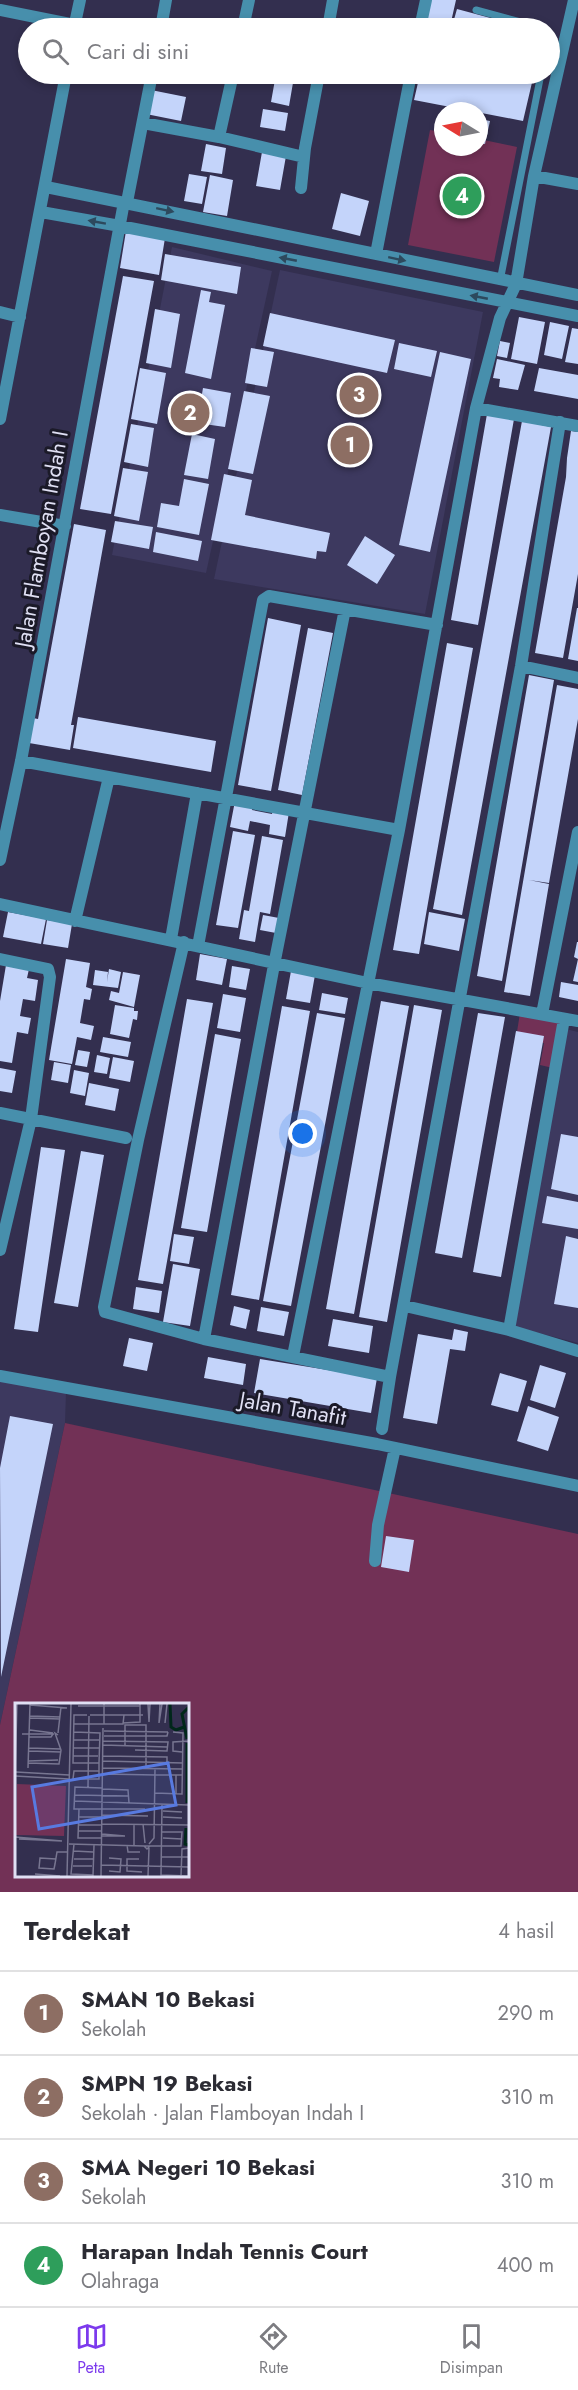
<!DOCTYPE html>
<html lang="id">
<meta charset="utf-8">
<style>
body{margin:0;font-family:Jost,sans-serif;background:#f2f2f3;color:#2b2b33}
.compass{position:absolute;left:434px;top:102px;width:54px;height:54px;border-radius:50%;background:#fff;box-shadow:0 3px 9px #0003;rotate:280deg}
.you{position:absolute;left:303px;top:1134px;width:21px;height:21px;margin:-15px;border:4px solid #fff;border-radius:50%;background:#1a73e8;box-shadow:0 0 0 9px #1a73e833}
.badge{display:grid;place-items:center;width:39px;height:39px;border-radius:50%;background:#7c3aed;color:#fff;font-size:20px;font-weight:700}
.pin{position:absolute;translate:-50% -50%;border:3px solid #fff;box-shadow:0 2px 6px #0006}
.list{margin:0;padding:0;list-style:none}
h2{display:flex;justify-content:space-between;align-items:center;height:78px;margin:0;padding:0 24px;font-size:26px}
h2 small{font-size:20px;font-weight:400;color:#7c7c81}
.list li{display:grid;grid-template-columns:39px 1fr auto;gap:18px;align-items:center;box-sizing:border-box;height:84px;padding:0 24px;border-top:2px solid #e1e1e2}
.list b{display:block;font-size:22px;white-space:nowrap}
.list p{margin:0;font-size:20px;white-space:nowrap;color:#7c7c81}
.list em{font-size:20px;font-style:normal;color:#7c7c81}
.icon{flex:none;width:33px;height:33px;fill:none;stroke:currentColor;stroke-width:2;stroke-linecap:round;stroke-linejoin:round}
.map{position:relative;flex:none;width:578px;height:1892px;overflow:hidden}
.search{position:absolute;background:#fff;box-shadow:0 3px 9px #0003;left:18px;right:18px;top:18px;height:66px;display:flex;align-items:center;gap:15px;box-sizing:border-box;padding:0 21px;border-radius:33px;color:#7c7c81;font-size:22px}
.sheet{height:414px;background:#fff}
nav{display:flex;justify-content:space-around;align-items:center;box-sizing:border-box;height:84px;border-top:2px solid #e1e1e2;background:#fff;font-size:16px;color:#7c7c81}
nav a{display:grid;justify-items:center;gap:3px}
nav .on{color:#7c3aed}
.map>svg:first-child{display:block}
.built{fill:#3d395f}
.green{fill:#723156;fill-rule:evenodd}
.building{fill:#c4d4fa}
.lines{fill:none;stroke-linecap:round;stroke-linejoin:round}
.lane{stroke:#478fac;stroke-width:7}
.street{stroke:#478fac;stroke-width:12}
.oneway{fill:#2d495d}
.labels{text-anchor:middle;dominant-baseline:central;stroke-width:6;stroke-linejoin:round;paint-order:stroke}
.street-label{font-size:22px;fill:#e0e0f4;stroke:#1b1a28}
.inset-river{fill:none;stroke:#00271a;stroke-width:3}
.inset-road{fill:none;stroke:#787691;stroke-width:1.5}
.view{fill:#587ae0;fill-opacity:0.15;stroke:#587ae0;stroke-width:3}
.inset-edge{fill:none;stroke:#e0e0f4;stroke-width:3}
</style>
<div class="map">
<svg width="578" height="1892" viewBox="0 0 578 1892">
<rect width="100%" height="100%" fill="#332f4f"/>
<!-- built -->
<path class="built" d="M172,247L272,271L206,573L112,555Z
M280,270L483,312L425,614L214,579Z
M566,1029L578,1032V1343L515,1327Z
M0,1379L66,1392L65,1423L0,1725Z"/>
<!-- green -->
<path class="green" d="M430,130L443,132V147H479V139L517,147L494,262L408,245Z
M520,1013L561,1021L553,1068L540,1065L544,1043L516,1038Z
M65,1423L578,1534V1892H0V1725ZM16,1704H188V1876H16Z"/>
<!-- building -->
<path class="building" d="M429,0H456L451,22L453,23L457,9L528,28H429L430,21L425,20Z
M276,74L294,77L289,106L271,102Z
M420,74H534L523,121L414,100Z
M151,90L186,97L181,121L146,114Z
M263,109L288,113L285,131L260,127Z
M479,119L490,121L485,144L479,143Z
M206,144L226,148L222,174L201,171Z
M262,152L286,156L280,190L256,186Z
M189,174L207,177L202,204L184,201Z
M210,175L233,180L227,216L203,212Z
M341,193L369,201L360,236L332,229Z
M126,231L165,238L159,275L120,268Z
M165,254L241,267L237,294L161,280Z
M123,276L154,281L111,514L80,509Z
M201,290L211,292L209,302L225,305L211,379L185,373Z
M155,309L180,314L171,368L146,363Z
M270,313L395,340L387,373L263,346Z
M519,317L545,322L537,364L511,359Z
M550,322L569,326L562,359L544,355Z
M572,328L578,329V364L565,362Z
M500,341L510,343L507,358L497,356Z
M399,343L437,351L431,377L394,369Z
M251,348L274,352L267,387L245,383Z
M440,352L471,359L430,552L399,545Z
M497,359L525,365L518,390L499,387L500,379L493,378Z
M140,368L166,373L157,424L131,419Z
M539,368L578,375V399L534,391Z
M203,388L231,393L225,427L197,423Z
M244,391L270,396L253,474L228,469Z
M487,414L514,419L478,625L451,620Z
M522,421L551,427L462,915L433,909Z
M131,424L154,428L148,467L124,462Z
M571,431L578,432V574L563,658L535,653L566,477L567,458Z
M192,434L215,439L208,479L184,475Z
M123,468L148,472L139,521L114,516Z
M224,474L252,480L245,515L330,533L326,552L317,551L316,559L211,540Z
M184,479L209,484L199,535L157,527L161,503L179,506Z
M115,521L153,527L149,549L111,542Z
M74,524L106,530L71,725H74L70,750L29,743L33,718L38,719Z
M156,532L202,541L198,561L153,552Z
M365,536L395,555L377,584L347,565Z
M577,608H578V661L568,659Z
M268,618L301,625L271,791L238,785Z
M308,628L333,633L302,795L278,790Z
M447,643L473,648L419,954L393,950Z
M529,675L554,680L502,981L477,976Z
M557,685L578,689V719L549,883L529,880L549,884L530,996L504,992Z
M78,717L216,741L211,772L73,748Z
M235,801L253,805L252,810L272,814L273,809L289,812L285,837L269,834L270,825L250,821L248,831L230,827Z
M233,831L255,835L238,928L216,925Z
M262,836L283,840L270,914L260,912L255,942L239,939L244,910L249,911Z
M8,912L46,919L41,944L3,937Z
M429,912L465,919L459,951L424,944Z
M263,915L279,918L276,933L260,930Z
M47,920L72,924L68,948L43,944Z
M577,942H578V982L573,981L578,959L574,957Z
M200,954L227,959L222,985L196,980Z
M66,959L90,963L86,987L92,989L90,1000L84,999L80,1023L94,1026L91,1040L77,1037L72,1064L49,1060Z
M6,965L29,969L27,978L38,980L35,1001L23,999L20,1016L31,1018L28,1034L17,1032L12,1063L0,1061V1001Z
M232,966L250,969L246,990L229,987Z
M109,969L121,972L118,988L93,985L95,970L108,972L107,982Z
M291,971L315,975L310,1003L286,999Z
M123,972L140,975L134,1007L109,1000L111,991L119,993Z
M561,982L578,985V1001L559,997Z
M322,993L348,998L345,1014L319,1010Z
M223,994L246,998L240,1032L217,1028Z
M187,999L213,1003L163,1284L138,1280Z
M381,1001L409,1006L354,1314L326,1309Z
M115,1005L134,1008V1011H138L137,1020L133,1019L129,1038L110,1034Z
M414,1005L442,1010L387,1322L359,1317Z
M282,1006L310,1011L259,1300L231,1295Z
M317,1013L345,1018L291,1306L263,1301Z
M478,1013L505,1017L462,1258L435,1253Z
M516,1031L544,1036L501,1277L473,1272Z
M215,1034L241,1039L207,1232L181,1228Z
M103,1037L131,1042L128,1057L100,1052Z
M78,1050L90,1052L87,1067L75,1065Z
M97,1055L110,1058L107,1074L94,1072Z
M113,1057L134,1061L130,1082L109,1078Z
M54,1062L71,1065L68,1083L51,1080Z
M0,1068L16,1071L12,1093L0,1091Z
M74,1070L89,1073L85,1096L70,1093Z
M89,1083L119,1089L115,1111L85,1105Z
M561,1134L578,1137V1195L551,1189Z
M41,1147L65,1150L38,1332L14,1329Z
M81,1151L104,1155L78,1307L54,1303Z
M547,1196L578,1202V1229L542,1223Z
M174,1234L194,1237L189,1264L170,1261Z
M566,1236L578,1239V1308L554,1304Z
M173,1264L200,1269L190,1326L163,1322Z
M136,1287L162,1291L159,1313L133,1309Z
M234,1306L250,1310L246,1329L230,1325Z
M261,1307L289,1312L284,1336L257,1331Z
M333,1319L373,1326L369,1353L328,1346Z
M454,1329L468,1332L465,1351L450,1349L437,1424L403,1418L418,1334L452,1340Z
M129,1338L153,1343L147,1371L123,1366Z
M208,1357L246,1364L243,1385L204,1378Z
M260,1359L377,1378L371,1413L254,1393Z
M540,1365L566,1373L555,1408L530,1400Z
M500,1373L527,1381L518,1412L491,1405Z
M528,1406L559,1417L548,1451L517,1441Z
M10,1416L53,1424L1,1677L0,1468Z
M386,1536L414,1540L409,1572L381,1567Z"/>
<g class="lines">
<!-- lane -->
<path class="lane" d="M476,10L543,28
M500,281L541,74"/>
<!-- street -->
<path class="street" d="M0,10L75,25
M74,28L80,0
M161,28L166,0
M243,28L249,0
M328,28L333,0
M420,28L426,0
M143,123L219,137L304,157
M219,137L233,74
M534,176L578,184
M46,187L578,295
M301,188L305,148L319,74
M127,202L152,74
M41,212L120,226L578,316
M376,254L411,74
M0,312L20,317
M476,408L578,426
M0,419L66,74
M0,515L65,526
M521,666L578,678
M21,761L399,830
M0,860L21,761L124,202
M0,904L368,983L578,1021
M75,921L109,777
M171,939L197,793
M184,942L138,1140L104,1307L105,1312L204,1339L390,1377L521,666L560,422
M198,946L263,600L269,596L437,625
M0,959L48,969L50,977L31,1119L0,1250
M542,1014L578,832
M0,1113L126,1138
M405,1306L509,1330L578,1351
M509,1330L564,1019
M204,1339L274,965L345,609
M293,1356L399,830L476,408L500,318L516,284L534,176L574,0
M0,1376L377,1444L578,1486
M382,1429L390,1377
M375,1561L378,1525L395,1448"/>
</g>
<!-- one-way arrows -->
<defs><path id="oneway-solid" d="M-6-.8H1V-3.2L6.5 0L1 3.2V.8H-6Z" transform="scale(1.5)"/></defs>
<g class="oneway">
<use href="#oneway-solid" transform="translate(165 210) rotate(12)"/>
<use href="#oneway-solid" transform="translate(97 222) rotate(-170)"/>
<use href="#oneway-solid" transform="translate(288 259) rotate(-169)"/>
<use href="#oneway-solid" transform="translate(397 259) rotate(12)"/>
<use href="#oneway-solid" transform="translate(479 297) rotate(-169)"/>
</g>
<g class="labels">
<!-- street labels -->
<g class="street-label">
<text transform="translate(41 539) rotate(-80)">Jalan Flamboyan Indah I</text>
<text transform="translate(293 1408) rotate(10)">Jalan Tanafit</text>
</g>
</g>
<!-- overview -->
<g transform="translate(15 1703)">
<rect width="174" height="174" fill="#332f4f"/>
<path d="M2,81L51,83L49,133L1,132Z" fill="#723156"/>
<path class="inset-river" d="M155,1L156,24L161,27L169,24M172,36L167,11L174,4M172,40V100M171,125L170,141L174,142"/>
<path class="inset-road" d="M133,1L134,19L135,1M145,1L144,20L147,1M15,2L52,5M63,3H125M72,12H59L58,60H84M75,12H128M15,13L45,14M15,15L45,16M108,20L125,19V1M150,20L152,1M59,21H108L109,12M89,21V1M15,27L38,30M89,28L153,29M174,28V135M59,29L85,30L84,60V76H58L59,68H84M43,30L46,4M7,31H39M89,33H152L153,29M14,34H36L38,31M59,37H84M88,38L153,39L152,48L120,47M88,42L152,44M110,43V22H131V66M14,45L46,46M58,45H84M14,48L46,49M167,49L158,48V39L174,38M58,53H83M88,53L152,54V60M13,58L43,57M88,58L168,60M13,60L44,61L46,47L40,30L43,32M13,65L15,1M88,65L167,66M1,69L54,72M0,71L2,1M88,71L140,72M140,72H167M0,73L54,76M73,84L74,13M87,85L60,84L59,106H130M87,86L113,87L114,100M140,90L167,91L168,30L158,29M161,91V72M59,92L114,93M59,98L173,102M147,101L146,172L174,173M64,106L63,135H87M148,108L167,109M87,112L133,113M64,114H87M148,114L167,115M87,121L174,122M119,121V142M128,121L130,140M63,122H87M63,128H87M87,131L110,133M87,133H110M0,134L47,138M148,135L167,136M4,136L47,138M54,141L129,143M59,141L56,171L78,172M134,141L139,135L140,66M112,142L113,149H125M135,143L132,146L129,143H166L167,129H147M59,148L78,149M146,154H174M94,155L106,156L105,169L94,168M41,156L25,155L24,165L39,166L40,161L42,149H52M59,156H78M124,156H112V168L127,169M86,162L174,164M58,163H77M20,171L45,173M52,173L56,1M78,173L79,142M86,173L88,25M133,173L134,145M166,173L167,146L174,145"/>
<path class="view" d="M153,60L161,102L24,126L17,84Z"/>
<rect width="174" height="174" class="inset-edge"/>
</g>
</svg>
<svg class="compass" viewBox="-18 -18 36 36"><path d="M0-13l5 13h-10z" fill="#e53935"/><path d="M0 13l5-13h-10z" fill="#7c7c81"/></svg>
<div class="you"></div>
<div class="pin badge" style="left:350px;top:445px;background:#8d6e63">1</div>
<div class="pin badge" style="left:190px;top:413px;background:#8d6e63">2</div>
<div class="pin badge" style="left:359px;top:395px;background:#8d6e63">3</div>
<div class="pin badge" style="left:462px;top:196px;background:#2e9e5b">4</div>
<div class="search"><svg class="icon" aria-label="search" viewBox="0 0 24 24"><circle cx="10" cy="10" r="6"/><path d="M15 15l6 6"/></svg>Cari di sini</div>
</div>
<section class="sheet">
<h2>Terdekat<small>4 hasil</small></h2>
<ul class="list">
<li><span class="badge" style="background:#8d6e63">1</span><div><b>SMAN 10 Bekasi</b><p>Sekolah</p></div><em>290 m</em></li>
<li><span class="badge" style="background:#8d6e63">2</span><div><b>SMPN 19 Bekasi</b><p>Sekolah · Jalan Flamboyan Indah I</p></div><em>310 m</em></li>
<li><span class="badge" style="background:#8d6e63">3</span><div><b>SMA Negeri 10 Bekasi</b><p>Sekolah</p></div><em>310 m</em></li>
<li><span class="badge" style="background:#2e9e5b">4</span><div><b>Harapan Indah Tennis Court</b><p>Olahraga</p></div><em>400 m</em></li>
</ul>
</section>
<nav>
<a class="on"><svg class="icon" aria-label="map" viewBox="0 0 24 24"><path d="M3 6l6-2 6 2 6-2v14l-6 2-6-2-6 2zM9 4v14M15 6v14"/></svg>Peta</a>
<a><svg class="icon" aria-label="directions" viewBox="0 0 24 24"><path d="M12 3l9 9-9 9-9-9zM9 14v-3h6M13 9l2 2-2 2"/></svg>Rute</a>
<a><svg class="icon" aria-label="saved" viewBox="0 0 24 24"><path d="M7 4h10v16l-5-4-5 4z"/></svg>Disimpan</a>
</nav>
